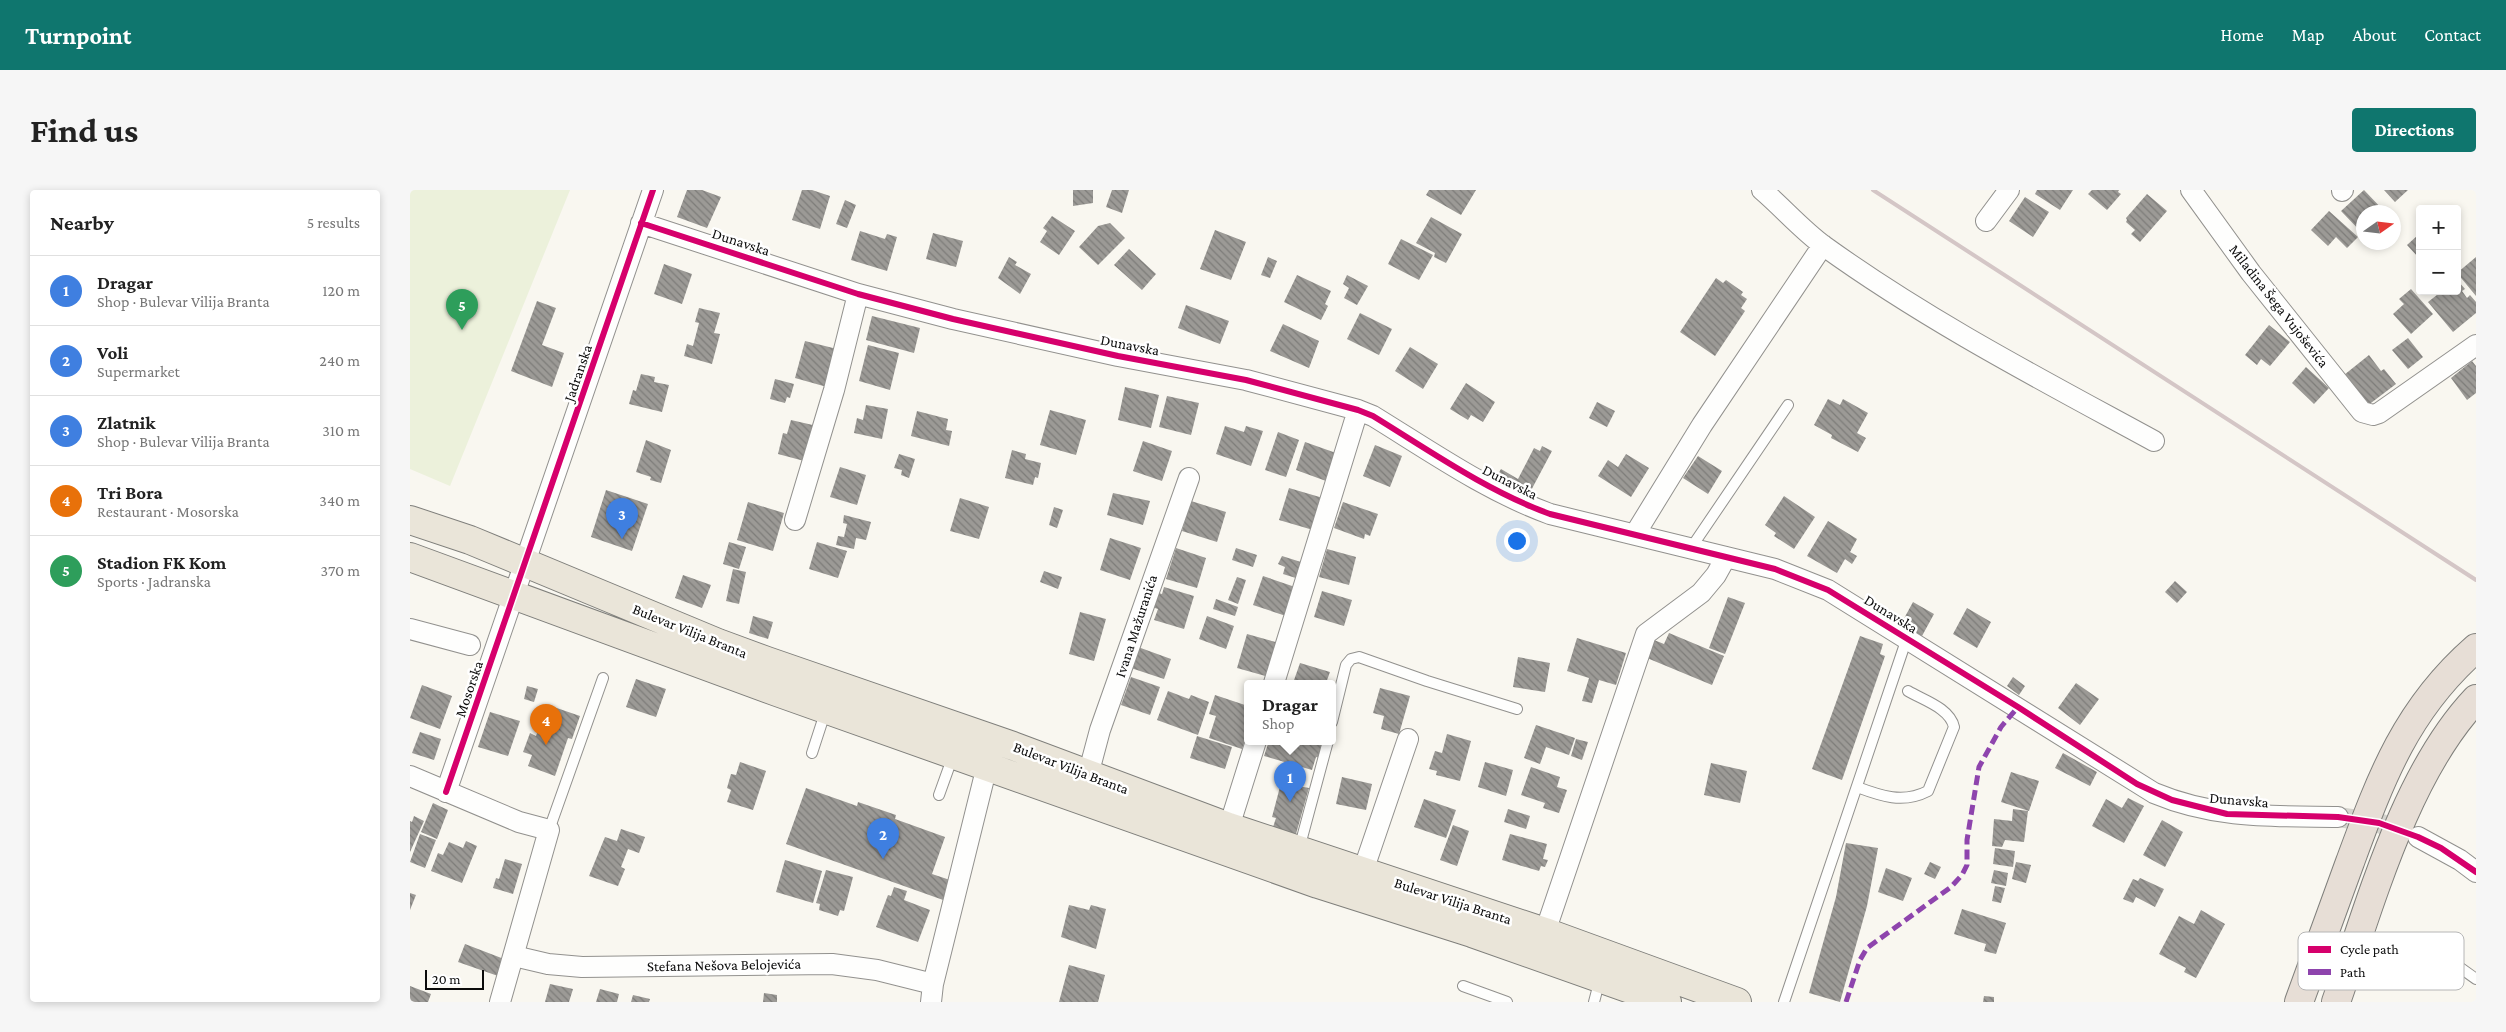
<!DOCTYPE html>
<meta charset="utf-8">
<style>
body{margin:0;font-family:"Crimson Pro",serif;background:#f6f6f6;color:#222}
.controls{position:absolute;right:15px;top:15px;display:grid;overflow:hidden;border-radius:5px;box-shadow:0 2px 8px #0003}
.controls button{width:45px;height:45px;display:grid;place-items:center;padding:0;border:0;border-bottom:1px solid #e0e0e0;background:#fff;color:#222;font:25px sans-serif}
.compass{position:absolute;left:1946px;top:15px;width:45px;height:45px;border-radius:50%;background:#fff;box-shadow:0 2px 8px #0003;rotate:76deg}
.scale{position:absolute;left:15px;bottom:12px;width:59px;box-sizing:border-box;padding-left:5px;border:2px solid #0b0b0b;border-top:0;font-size:14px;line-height:18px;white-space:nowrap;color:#0b0b0b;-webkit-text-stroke:4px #fff;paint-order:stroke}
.you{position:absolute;left:1106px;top:350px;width:18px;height:18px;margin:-12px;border:4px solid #fff;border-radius:50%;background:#1a73e8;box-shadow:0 0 0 8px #1a73e833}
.badge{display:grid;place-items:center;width:32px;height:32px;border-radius:50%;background:#0f766e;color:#fff;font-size:16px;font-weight:700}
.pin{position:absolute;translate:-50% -41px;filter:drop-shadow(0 1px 2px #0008)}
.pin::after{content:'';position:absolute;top:26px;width:18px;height:15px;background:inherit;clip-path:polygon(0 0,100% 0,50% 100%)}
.popup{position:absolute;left:834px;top:490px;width:92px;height:65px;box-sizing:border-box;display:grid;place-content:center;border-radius:5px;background:#fff;filter:drop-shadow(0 1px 4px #0005);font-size:16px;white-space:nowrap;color:#767676}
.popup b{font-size:19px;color:#222}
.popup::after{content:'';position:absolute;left:50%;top:100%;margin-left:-10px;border:10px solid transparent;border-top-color:#fff}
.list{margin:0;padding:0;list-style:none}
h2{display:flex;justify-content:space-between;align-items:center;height:65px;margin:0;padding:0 20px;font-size:21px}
h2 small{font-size:16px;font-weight:400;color:#767676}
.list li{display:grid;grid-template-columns:32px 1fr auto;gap:15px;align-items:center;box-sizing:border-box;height:70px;padding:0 20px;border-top:1px solid #e0e0e0}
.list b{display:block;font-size:19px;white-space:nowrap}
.list p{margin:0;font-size:16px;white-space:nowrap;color:#767676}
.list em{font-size:16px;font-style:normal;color:#767676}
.map{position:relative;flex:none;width:2066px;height:812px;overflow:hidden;border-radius:5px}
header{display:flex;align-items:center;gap:30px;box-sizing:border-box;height:70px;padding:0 25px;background:#0f766e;color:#fff}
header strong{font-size:24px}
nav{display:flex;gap:28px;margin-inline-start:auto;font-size:18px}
.intro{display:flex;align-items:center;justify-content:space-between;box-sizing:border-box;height:120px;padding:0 30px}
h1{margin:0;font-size:35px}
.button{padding:12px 22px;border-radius:5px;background:#0f766e;color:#fff;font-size:18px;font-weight:700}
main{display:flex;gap:30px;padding:0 30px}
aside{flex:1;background:#fff;border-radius:5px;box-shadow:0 2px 8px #0003}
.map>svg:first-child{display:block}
.pitch{fill:#ecf1db}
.building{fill:url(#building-back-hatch)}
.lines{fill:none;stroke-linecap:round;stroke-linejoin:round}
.minor-tunnel{stroke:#d5d4ce;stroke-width:20;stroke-dasharray:20 10;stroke-linecap:butt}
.service-casing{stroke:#92918e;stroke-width:12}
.minor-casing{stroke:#92918e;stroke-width:22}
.primary-casing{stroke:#7f7f7b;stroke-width:30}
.motorway-casing{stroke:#7f7f7b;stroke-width:30}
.service{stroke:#fefefd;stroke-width:10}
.minor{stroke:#fefefd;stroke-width:20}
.primary{stroke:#eae5d9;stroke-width:28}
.motorway{stroke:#e7ded6;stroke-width:28}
.rail{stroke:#d4c6c6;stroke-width:4}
.quiet{stroke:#8e44ad;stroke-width:5;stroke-dasharray:10 5;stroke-linecap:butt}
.cycleway-casing{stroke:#fff;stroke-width:9}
.cycleway{stroke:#d6006c;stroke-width:6}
.labels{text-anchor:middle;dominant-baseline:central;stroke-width:5;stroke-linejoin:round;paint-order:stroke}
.street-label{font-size:15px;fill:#0b0b0b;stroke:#fff}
.key{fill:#fff;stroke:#b6b6b6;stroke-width:1}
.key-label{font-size:14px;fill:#0b0b0b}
</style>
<header>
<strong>Turnpoint</strong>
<nav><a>Home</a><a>Map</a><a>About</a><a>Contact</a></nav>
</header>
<div class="intro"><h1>Find us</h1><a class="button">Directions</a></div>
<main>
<aside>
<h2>Nearby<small>5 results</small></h2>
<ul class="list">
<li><span class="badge" style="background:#3f7fe0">1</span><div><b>Dragar</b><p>Shop · Bulevar Vilija Branta</p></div><em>120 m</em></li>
<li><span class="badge" style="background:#3f7fe0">2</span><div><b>Voli</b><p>Supermarket</p></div><em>240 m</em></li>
<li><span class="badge" style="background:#3f7fe0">3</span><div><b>Zlatnik</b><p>Shop · Bulevar Vilija Branta</p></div><em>310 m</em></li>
<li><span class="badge" style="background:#e8710a">4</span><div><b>Tri Bora</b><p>Restaurant · Mosorska</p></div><em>340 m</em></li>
<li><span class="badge" style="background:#2e9e5b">5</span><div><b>Stadion FK Kom</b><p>Sports · Jadranska</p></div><em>370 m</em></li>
</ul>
</aside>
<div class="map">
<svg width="2066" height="812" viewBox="0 0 2066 812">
<defs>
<pattern id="building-back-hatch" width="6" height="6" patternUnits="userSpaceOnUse" patternTransform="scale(1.25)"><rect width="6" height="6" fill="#9c9a96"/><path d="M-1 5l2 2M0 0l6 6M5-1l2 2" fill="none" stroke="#7d7c79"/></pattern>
</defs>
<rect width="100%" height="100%" fill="#f9f7f0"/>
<!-- pitch -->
<path class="pitch" d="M0,0H160L40,296L0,279Z"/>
<!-- building -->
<path class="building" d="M277,0H292L311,7L297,38L267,27Z
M392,0H402L420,6L410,39L382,30Z
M663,0H683V13L663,16Z
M702,0H719L712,23L696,17Z
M1019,0H1066L1051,25L1016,5Z
M1627,0H1663L1650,20L1625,4Z
M1682,0H1709L1708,2L1711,4L1697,20L1678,4Z
M1954,0L1975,22H1954V45L1931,21Z
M1974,0H1998L1985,12Z
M1737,4L1757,21L1730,52L1721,44L1725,40L1716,32L1717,30L1716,28Z
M1615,7L1639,22L1623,47L1599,31Z
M435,10L446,15L437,38L426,34Z
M1919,21L1948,47L1937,58L1926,47L1918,56L1901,40Z
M642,26L665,41L649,65L630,52L637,41L633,38Z
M1021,27L1052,44L1036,73L1024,67L1025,63L1006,53Z
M700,33L715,48L688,75L669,57L688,36Z
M805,40L836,52L821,90L790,79Z
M450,41L475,49L477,44L487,47L477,81L441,70Z
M523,43L553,51L546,77L516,69Z
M2008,45L2010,47L2008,67L1997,55Z
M991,49L1023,65L1009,90L978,74Z
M719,59L746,84L732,100L704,75Z
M599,67L607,72L605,75L621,84L610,104L588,88Z
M858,67L867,71L860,88L851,85Z
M2066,67V106L2047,83Z
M254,74L282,84L272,114L244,104Z
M887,85L921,101L915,114L918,116L911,130L874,112Z
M937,85L958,96L947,115L934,108L939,98L933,94Z
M1306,88L1313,93L1316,90L1333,102L1331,105L1337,109L1331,118L1335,121L1305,166L1270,142Z
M2047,90L2055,99L2052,101L2057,108L2060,105L2066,112V123L2043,142L2018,112L2032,101H2047Z
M2001,99L2023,124L2001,144L1983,124L1994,114L1989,109Z
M127,111L146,118L132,155L154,163L142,197L101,181Z
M776,115L819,131L810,154L768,138Z
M289,118L310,123L304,143L310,144L302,174L274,166L277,154L283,156L289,133L285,132Z
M950,123L982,139L969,165L937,149Z
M462,126L510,138L504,163L456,150Z
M873,134L909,151L899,178L860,161Z
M1859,135L1880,152L1860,176L1851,169L1847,175L1835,165Z
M1998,148L2013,167L1998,179L1982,160Z
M395,151L427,159L417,197L385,188Z
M458,155L489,163L480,200L449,191Z
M1000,157L1028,174L1013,199L985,181Z
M1959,165L1971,181L1974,179L1986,194L1957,216L1934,185Z
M2062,171L2066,176V203L2057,210L2041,188Z
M1896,177L1919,198L1904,214L1882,193Z
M231,184L245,187L244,192L259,195L252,222L219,214L223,200L226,201Z
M365,189L384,194L380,208L377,207L375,213L360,209Z
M1056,193L1085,212L1073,232L1061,225L1058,230L1040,219Z
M715,197L749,205L741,238L708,230Z
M757,206L789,213L781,245L749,237Z
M1418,209L1430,215L1433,209L1458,223L1447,243L1456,248L1448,262L1421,248L1422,245L1404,235Z
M1187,212L1205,221L1197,237L1179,228Z
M456,215L478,219L472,249L444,243L447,228L453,230Z
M640,220L676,230L666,265L630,255Z
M507,221L538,229L536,240L542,241L539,256L501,246Z
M381,230L407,236L398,272L368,264L373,243L377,244Z
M815,236L834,242L836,236L853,241L841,276L806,264Z
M868,242L889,250L876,287L855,280Z
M236,250L261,260L251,293L240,290L241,287L226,282Z
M733,251L762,261L752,291L723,281Z
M895,252L926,263L916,291L886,280Z
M965,255L992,266L980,297L953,286Z
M1132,256L1142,261L1117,308L1084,291L1091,279L1108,289L1124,258L1130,261Z
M602,260L616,264L615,269L631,273L628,288L625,287L623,295L595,288Z
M489,264L505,269L499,288L491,285L492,280L484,278Z
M1216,264L1239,278L1221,307L1188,286L1198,270L1208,277Z
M1288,266L1312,281L1298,304L1273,288Z
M430,277L456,285L447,315L420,307Z
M879,298L913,308L903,340L869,330Z
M196,300L238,314L222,361L181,347Z
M703,303L740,311L733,335L697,325Z
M1374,306L1405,327L1384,359L1364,346L1366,343L1355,335Z
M550,308L579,317L569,349L540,341Z
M781,311L816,322L807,352L772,341Z
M338,312L374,323L363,361L327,350Z
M933,312L968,324L960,346L955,344L954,349L924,338Z
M644,317L653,320L647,338L639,335Z
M434,325L461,332L456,350L446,348L444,359L426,355L428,346L434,347L437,334L433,333Z
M1418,331L1447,349L1440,362L1447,366L1442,374L1435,369L1427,383L1397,366Z
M700,348L731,358L720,390L690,380Z
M319,352L336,357L329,379L313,374Z
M407,352L437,361L428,388L399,379Z
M766,358L796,368L787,398L756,389Z
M826,358L847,365L843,377L822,370Z
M917,359L946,367L939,395L909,387Z
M872,366L894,373L889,389L873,384L875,377L868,374Z
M323,379L336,382L329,414L316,411Z
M634,381L652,387L648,399L630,392Z
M273,385L301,395L292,418L265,408Z
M853,386L885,397L876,426L843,415Z
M827,387L836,390L828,414L818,410Z
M1765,391L1777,402L1767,413L1755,402Z
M754,397L784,406L774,439L744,430L748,419L739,416L743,401L752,404Z
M912,401L942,410L934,436L904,427Z
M1318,407L1335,413L1315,464L1299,458Z
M806,409L828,417L825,426L803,419Z
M1503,412L1524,424L1512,446L1491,434Z
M1557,418L1581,432L1567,458L1543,444Z
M670,422L696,429L684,471L659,464Z
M343,426L363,432L358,449L339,443Z
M797,426L824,436L816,459L789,449Z
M1259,443L1314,466L1302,495L1237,468L1244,450L1254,454Z
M837,444L869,453L859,487L827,478Z
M1450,446L1473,454L1470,464L1475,466L1432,590L1402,579Z
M1167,448L1216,463L1206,495L1189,490L1182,513L1172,511L1179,488L1157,481Z
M728,457L761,469L754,489L721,478Z
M1108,467L1140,473L1135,502L1103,497Z
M890,473L920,482L916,493H883Z
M721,487L750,497L740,525L711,515Z
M1603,487L1615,496L1609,505L1597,496Z
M226,489L256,499L246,527L216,517Z
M1666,493L1689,509L1670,535L1648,518Z
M12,495L42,506L30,539L0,528Z
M117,496L128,499L124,512L114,509Z
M970,498L1000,506L989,544L971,539L974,526L963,523Z
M758,501L779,509L781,505L799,512L788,545L747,530Z
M805,505L838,516V542L832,559L799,548L806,526L799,524Z
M138,515L170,526L162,549L158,548L145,586L118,576L122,565L113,562L120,543L126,546Z
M80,522L110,531L98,566L68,557Z
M1126,535L1165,548L1159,565L1136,557L1130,574L1114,568Z
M10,542L31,549L24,570L2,563Z
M1037,544L1061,551L1050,591L1026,585L1027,581L1019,579L1025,561L1032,563Z
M787,546L822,557L815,579L780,568Z
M1166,549L1178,552L1172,570L1161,566Z
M859,551H915L910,568L906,567L902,580L854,566Z
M1653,563L1687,582L1680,596L1645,578Z
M330,572L356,581L343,620L317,612L321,600L317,598L321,584L326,585Z
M1075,572L1103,580L1096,606L1068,597Z
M1301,573L1337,581L1330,613L1294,605Z
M1121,577L1150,587L1147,597L1157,600L1149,623L1133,618L1135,613L1111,605Z
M1601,582L1629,591L1619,621L1591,612Z
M932,587L962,594L956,620L926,614Z
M871,593L899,598L886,644L863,637L866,628L862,627Z
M396,598L447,616L448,612L486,625L485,629L535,647L522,684L543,691L536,711L376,654Z
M1718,608L1734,616L1714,653L1682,636L1696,609L1712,618Z
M1014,609L1046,620L1036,648L1004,637Z
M23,613L38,620L27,649L11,642Z
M1098,619L1120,626L1116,639L1094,632Z
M1603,619L1618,621L1614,652L1595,650L1592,657L1582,656L1584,629L1602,631Z
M4,626L14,631L0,662V631L2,632Z
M1752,630L1773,642L1755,677L1733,665Z
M1043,635L1059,641L1047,676L1030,670Z
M211,639L235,647L229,663L218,659L211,677L215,679L208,696L179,686L195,647L207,651Z
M10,644L26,650L15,678L0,672Z
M1100,644L1137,654L1133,669L1138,670L1135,677L1131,676L1129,681L1092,670Z
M56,651L67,656L52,693L21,681L28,663L33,665L39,652L53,658Z
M1436,653L1468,658L1457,716L1430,812L1399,803L1426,707Z
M1585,658L1605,661L1603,677L1583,674Z
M95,669L112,674L103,704L83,698L86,688L89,689Z
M375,670L412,681L403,713L366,702Z
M1520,672L1531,677L1525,689L1514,684Z
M1606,672L1621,675L1616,693L1602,689Z
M1476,678L1502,688L1493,711L1468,702Z
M416,680L443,687L434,721L430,720L428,726L409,720L410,714L406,713Z
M1584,680L1598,683L1596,696L1581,693Z
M1730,688L1754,699L1745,717L1726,707L1723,713L1713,709L1723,689L1728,691Z
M1585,696L1595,698L1591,713L1582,711Z
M484,697L497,701L494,710L520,720L508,752L466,737L478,705L481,706Z
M0,703L6,705L0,720Z
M659,715L679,720L681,715L696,719L686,759L651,747Z
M1552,719L1596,733L1586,764L1574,761L1576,754L1544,744Z
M1791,720L1815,734L1786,788L1774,782L1776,778L1749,764L1769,726L1784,734Z
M55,754L94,769L88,786L48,772Z
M659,775L695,785L688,812H649Z
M140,794L163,799L159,812H135Z
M0,796L21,804L18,812H0Z
M190,799L209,804L207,812H186Z
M354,803L367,805V812H353Z
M223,805L240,809L239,812H221Z
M1574,806L1584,807V812H1573Z"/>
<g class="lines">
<!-- minor-tunnel -->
<path class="minor-tunnel" d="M1928,627L1969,633L1999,644"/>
<defs>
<path id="service" d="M1281,358L1378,215
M922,532L936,475L941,469L949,467L1017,491L1107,519
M402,563L416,520
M1447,597C1471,606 1493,614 1518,601L1544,537C1540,518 1513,510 1498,501
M529,605L543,566
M139,640L193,488
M889,659L918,551
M2038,769L2066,789
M1053,796L1097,812
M1184,812L1190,789
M1374,812L1497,448"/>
<path id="minor" d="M1352,0C1373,18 1392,40 1414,56C1518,131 1632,190 1744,251
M1781,0L1841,83L1952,222L1963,225L1969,223L2066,155
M1932,1L1933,0
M1576,31L1599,0
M231,33L448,104L543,129L708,166L836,190L948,220L963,226C1020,261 1077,301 1140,324L1365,379L1418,400L1744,603C1806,629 1863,626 1928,627
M385,330L424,200L448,104
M1225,344L1292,235L1413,55
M0,439L60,455
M864,493L948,220
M678,585L690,540L779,288
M0,586L109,632L139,640L90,812
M36,602L243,0
M819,637L846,551
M2008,647L2050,670L2066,682
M953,681L998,549
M1135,742L1236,444L1291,403L1306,385L1316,367
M104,766L138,774L172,777L422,774L467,780L523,794
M521,812L523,794L577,576"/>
<path id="primary" d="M0,330L60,350L308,453L357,471L603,556L819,637L1135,742L1327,812
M0,367L367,502L908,694L1062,743L1257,812"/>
<path id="motorway" d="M1889,812C1906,765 1923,719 1940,672C1971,588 1996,519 2066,458
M1926,812C1960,715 1995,584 2066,509"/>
</defs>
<!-- service casing -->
<use href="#service" class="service-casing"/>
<!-- minor casing -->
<use href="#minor" class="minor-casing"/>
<!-- primary casing -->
<use href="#primary" class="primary-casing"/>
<!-- motorway casing -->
<use href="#motorway" class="motorway-casing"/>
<!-- service -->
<use href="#service" class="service"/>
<!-- minor -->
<use href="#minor" class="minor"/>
<!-- primary -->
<use href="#primary" class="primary"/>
<!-- motorway -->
<use href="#motorway" class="motorway"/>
<!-- rail -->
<path class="rail" d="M1463,0L2066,390"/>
<!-- quiet -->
<path class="quiet" d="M1436,812L1450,770L1457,758L1541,697L1552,685L1557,675V650L1569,577L1591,537L1608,517"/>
<defs>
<path id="cycleway" d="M231,33L448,104L543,129L708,166L836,190L948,220L963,226C1020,261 1077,301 1140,324L1365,379L1418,400L1608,517L1727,594L1762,610L1817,624L1928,627L1969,633L2008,647L2031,658L2066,682
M36,602L243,0"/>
</defs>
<!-- cycleway casing -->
<use href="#cycleway" class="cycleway-casing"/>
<!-- cycleway -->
<use href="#cycleway" class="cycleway"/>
</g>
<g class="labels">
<!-- street labels -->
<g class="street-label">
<text transform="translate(331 52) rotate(18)">Dunavska</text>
<text transform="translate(1869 116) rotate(52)">Miladina Šega Vujoševića</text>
<text transform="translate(720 155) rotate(11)">Dunavska</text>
<text transform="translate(168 183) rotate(-71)">Jadranska</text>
<text transform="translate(1100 292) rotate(27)">Dunavska</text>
<text transform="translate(1481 424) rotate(32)">Dunavska</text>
<text transform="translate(726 436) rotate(-72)">Ivana Mažuranića</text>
<text transform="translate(280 441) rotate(22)">Bulevar Vilija Branta</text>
<text transform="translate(59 499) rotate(-71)">Mosorska</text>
<text transform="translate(661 578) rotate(21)">Bulevar Vilija Branta</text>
<text transform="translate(1829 610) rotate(5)">Dunavska</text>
<text transform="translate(1043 711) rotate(18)">Bulevar Vilija Branta</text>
<text transform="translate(314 775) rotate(-1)">Stefana Nešova Belojevića</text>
</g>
</g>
<!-- legend -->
<rect x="1888" y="742" width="166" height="58" rx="8" class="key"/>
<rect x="1898" y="756" width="23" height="7" fill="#d6006c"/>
<rect x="1898" y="779" width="23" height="6" fill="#8e44ad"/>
<g class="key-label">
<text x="1930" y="764">Cycle path</text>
<text x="1930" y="787">Path</text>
</g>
</svg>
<div class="controls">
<button>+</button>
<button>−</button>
</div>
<svg class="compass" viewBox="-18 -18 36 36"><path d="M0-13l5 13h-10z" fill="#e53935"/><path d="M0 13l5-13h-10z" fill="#767676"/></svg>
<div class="scale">20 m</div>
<div class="you"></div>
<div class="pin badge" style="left:880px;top:612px;background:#3f7fe0">1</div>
<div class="popup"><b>Dragar</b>Shop</div>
<div class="pin badge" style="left:473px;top:669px;background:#3f7fe0">2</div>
<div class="pin badge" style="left:212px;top:349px;background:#3f7fe0">3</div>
<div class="pin badge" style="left:136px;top:555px;background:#e8710a">4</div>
<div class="pin badge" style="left:52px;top:140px;background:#2e9e5b">5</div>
</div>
</main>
